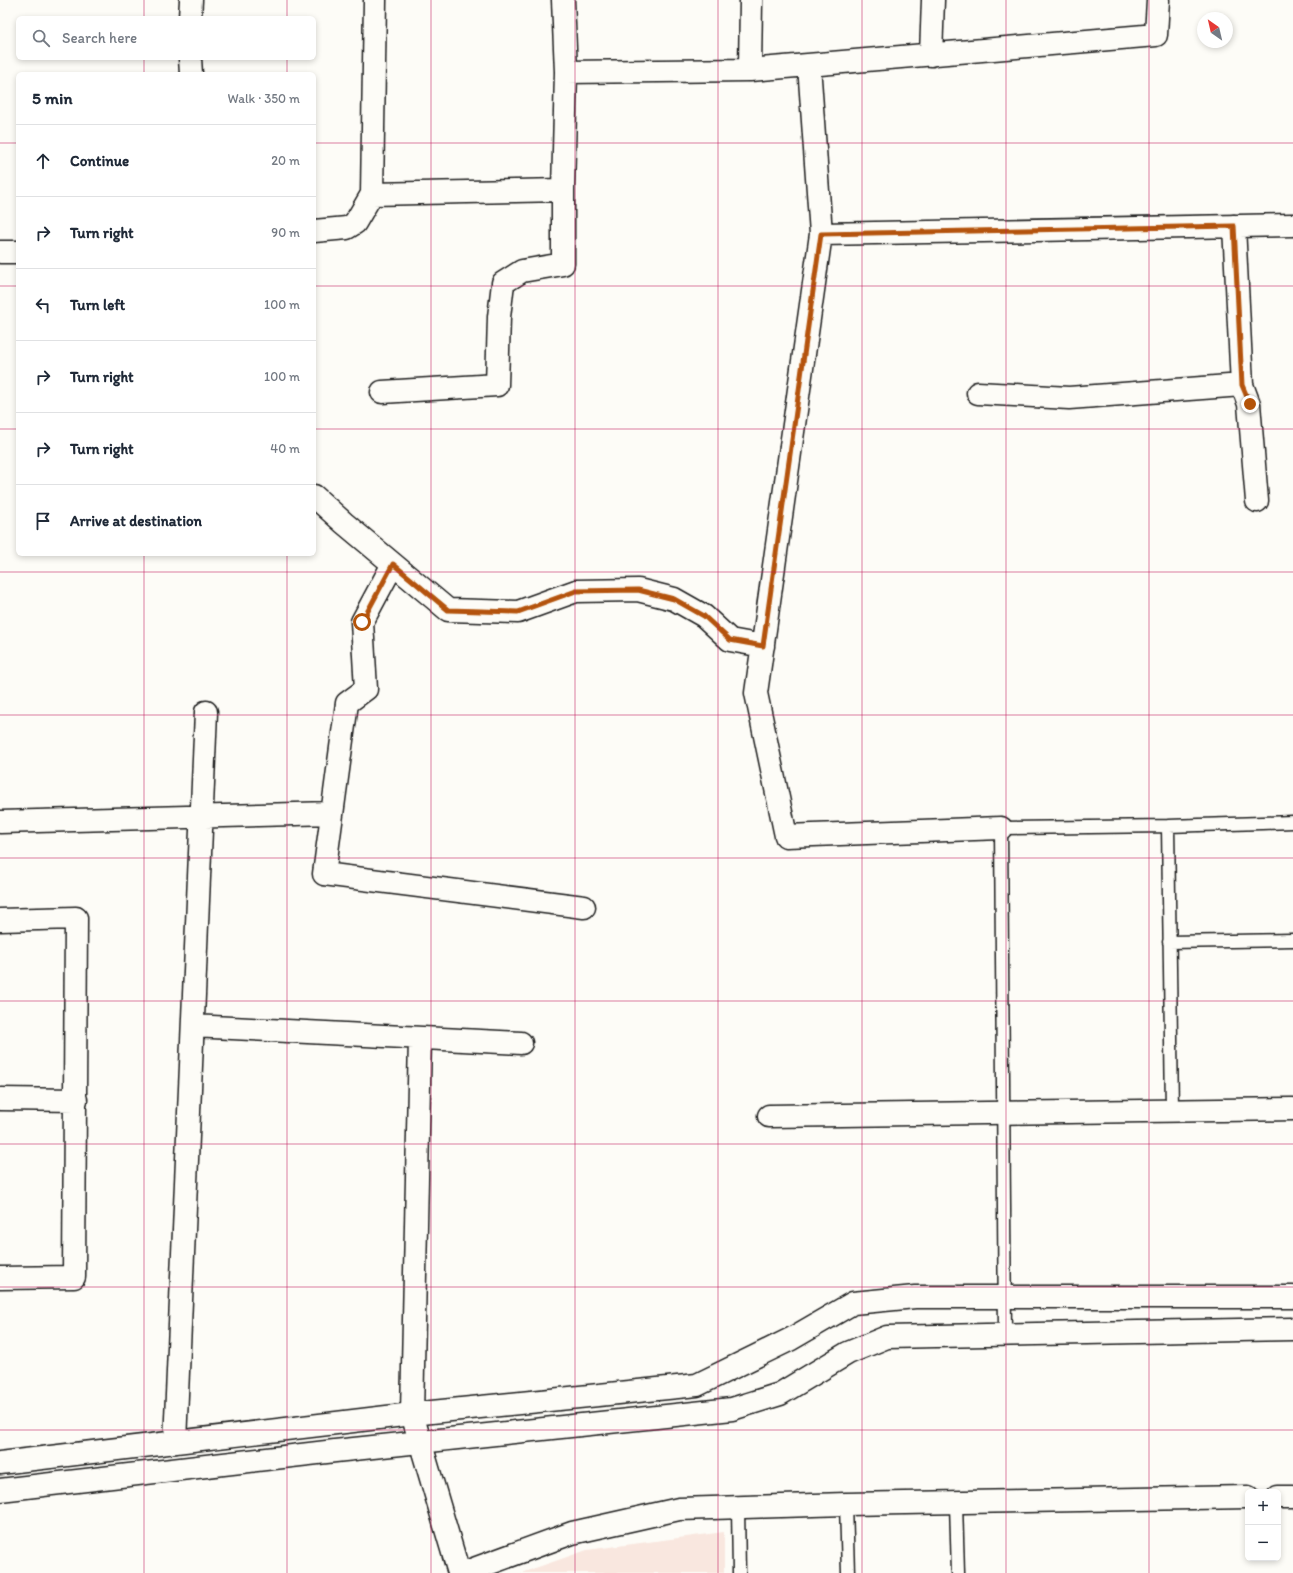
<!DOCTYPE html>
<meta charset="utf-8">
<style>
body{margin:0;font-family:Itim,sans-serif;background:#f2f2f3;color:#1f2937}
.controls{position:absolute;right:12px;bottom:12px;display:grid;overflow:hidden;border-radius:6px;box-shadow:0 2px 6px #0003}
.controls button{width:36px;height:36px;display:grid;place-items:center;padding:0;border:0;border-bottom:1px solid #e0e1e3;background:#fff;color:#1f2937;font:20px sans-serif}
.compass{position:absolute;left:1197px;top:12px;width:36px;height:36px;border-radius:50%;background:#fff;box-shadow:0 2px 6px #0003;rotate:326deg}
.stop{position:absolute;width:12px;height:12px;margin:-9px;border:3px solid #b45309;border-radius:50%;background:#fff}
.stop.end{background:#b45309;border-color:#fff;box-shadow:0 1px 4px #0008}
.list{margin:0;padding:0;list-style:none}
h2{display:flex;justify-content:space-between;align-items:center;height:52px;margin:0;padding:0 16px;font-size:17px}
h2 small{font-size:13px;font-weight:400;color:#747a83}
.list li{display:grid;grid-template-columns:26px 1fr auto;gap:12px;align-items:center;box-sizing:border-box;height:72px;padding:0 16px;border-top:1px solid #e0e1e3}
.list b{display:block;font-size:15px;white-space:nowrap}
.list em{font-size:13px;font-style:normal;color:#747a83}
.icon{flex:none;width:22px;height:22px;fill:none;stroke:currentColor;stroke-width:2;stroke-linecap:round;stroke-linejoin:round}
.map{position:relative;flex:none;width:1293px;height:1573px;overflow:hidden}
.search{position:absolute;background:#fff;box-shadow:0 2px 6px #0003;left:16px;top:16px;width:300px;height:44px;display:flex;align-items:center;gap:10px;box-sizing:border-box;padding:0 14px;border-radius:6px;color:#747a83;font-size:15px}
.panel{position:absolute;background:#fff;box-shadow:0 2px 6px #0003;left:16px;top:72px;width:300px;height:484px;border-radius:6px}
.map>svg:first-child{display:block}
.built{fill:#f9e7df}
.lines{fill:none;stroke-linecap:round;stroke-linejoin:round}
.lane-casing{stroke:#1c1c1c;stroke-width:15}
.street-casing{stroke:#1c1c1c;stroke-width:25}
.secondary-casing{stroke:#1c1c1c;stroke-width:25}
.lane{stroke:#fdfcf7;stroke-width:12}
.street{stroke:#fdfcf7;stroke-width:22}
.secondary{stroke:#fdfcf7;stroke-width:22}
.route{stroke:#b45309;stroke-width:5}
.grid{fill:none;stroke:#c2185b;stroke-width:1;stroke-opacity:0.55}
</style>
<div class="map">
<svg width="1293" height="1573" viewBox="0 0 1293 1573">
<rect width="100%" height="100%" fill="#fdfcf7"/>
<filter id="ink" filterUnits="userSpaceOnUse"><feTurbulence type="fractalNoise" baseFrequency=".025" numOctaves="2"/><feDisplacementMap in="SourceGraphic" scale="8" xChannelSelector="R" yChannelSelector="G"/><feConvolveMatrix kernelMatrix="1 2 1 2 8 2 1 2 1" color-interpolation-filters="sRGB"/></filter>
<g filter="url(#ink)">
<!-- built -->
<path class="built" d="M724,1532V1573H521L587,1550Z"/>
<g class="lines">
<defs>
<path id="lane" d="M1168,826L1172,1110
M1169,942L1293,940
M1005,1334L1001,828L1168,826L1293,822
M956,1503L958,1573
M846,1504L848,1573
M738,1507L739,1573"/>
<path id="street" d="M375,0L372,194L563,190L566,72L563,0
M190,18L191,0
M931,55L933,0
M190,58L191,74
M809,65L821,234L1293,225
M750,70L751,0
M566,72L750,70L1156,35L1158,0
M1234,226L1242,385L1249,404L1257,501
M314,231L347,228L355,223L372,194
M821,234L756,693L786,836L1001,828
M0,252H18
M382,392L497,385L499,317L503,283L522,271L563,264V190
M978,393L1069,398L1242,385
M314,496L344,523L448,610L518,612L576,591L638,590L674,599L704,616L730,640L763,646
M393,564L362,622L366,689L347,703L324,874L584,907
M0,822L332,813
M0,920L76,918L74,1277L0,1278
M193,1026L521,1043
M420,1038L412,1414L459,1573
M0,1099L76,1100
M769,1116L1293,1109
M175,1442L206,712
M1278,1497H1293
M463,1573L572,1533L679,1509L846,1504L1248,1497"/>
<path id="secondary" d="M0,1463L412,1414L697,1385L791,1339L853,1303L915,1297H1293
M0,1490L335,1451L732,1409L780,1394L848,1353L887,1337L1293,1329"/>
</defs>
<!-- lane casing -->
<use href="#lane" class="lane-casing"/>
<!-- street casing -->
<use href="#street" class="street-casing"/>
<!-- secondary casing -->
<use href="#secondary" class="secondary-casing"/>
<!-- lane -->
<use href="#lane" class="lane"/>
<!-- street -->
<use href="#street" class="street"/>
<!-- secondary -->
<use href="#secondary" class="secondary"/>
</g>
</g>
<g class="lines" filter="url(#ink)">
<!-- route -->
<path class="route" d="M362,622L393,564L448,610L518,612L576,591L638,590L674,599L704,616L730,640L763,646L821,234L1234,226L1242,385L1250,404"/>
</g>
<!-- grid -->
<path class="grid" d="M144,0V18M287,0V18M431,0V1573M575,0V1573M718,0V1573M862,0V1573M1006,0V1573M1149,0V1573M144,58V74M287,58V74M0,143H18M314,143H1293M0,286H18M314,286H1293M0,429H18M314,429H1293M144,554V1573M287,554V1573M0,572H1293M0,715H1293M0,858H1293M0,1001H1293M0,1144H1293M0,1287H1293M0,1430H1293"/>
</svg>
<div class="controls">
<button>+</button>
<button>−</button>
</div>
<svg class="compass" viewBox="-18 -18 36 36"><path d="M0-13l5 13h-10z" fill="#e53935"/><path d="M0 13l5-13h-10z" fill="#747a83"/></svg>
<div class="stop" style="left:362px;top:622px"></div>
<div class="stop end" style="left:1250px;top:404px"></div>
<div class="search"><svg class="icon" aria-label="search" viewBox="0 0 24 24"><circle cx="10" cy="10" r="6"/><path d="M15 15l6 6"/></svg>Search here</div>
<section class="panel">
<h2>5 min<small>Walk · 350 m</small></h2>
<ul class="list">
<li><svg class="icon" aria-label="ahead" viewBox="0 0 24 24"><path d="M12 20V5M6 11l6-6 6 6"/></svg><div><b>Continue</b></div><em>20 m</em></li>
<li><svg class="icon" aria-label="right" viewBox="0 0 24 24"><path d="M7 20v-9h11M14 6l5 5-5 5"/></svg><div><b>Turn right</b></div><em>90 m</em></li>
<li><svg class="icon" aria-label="left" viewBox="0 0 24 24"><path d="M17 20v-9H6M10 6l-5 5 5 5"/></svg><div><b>Turn left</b></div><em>100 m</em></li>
<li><svg class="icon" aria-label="right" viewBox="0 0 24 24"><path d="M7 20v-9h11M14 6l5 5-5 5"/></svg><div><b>Turn right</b></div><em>100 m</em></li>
<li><svg class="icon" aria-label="right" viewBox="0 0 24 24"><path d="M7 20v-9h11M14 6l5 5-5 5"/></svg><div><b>Turn right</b></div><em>40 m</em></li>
<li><svg class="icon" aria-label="arrive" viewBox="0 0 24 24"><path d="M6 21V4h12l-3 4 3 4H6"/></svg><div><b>Arrive at destination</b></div></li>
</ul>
</section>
</div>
